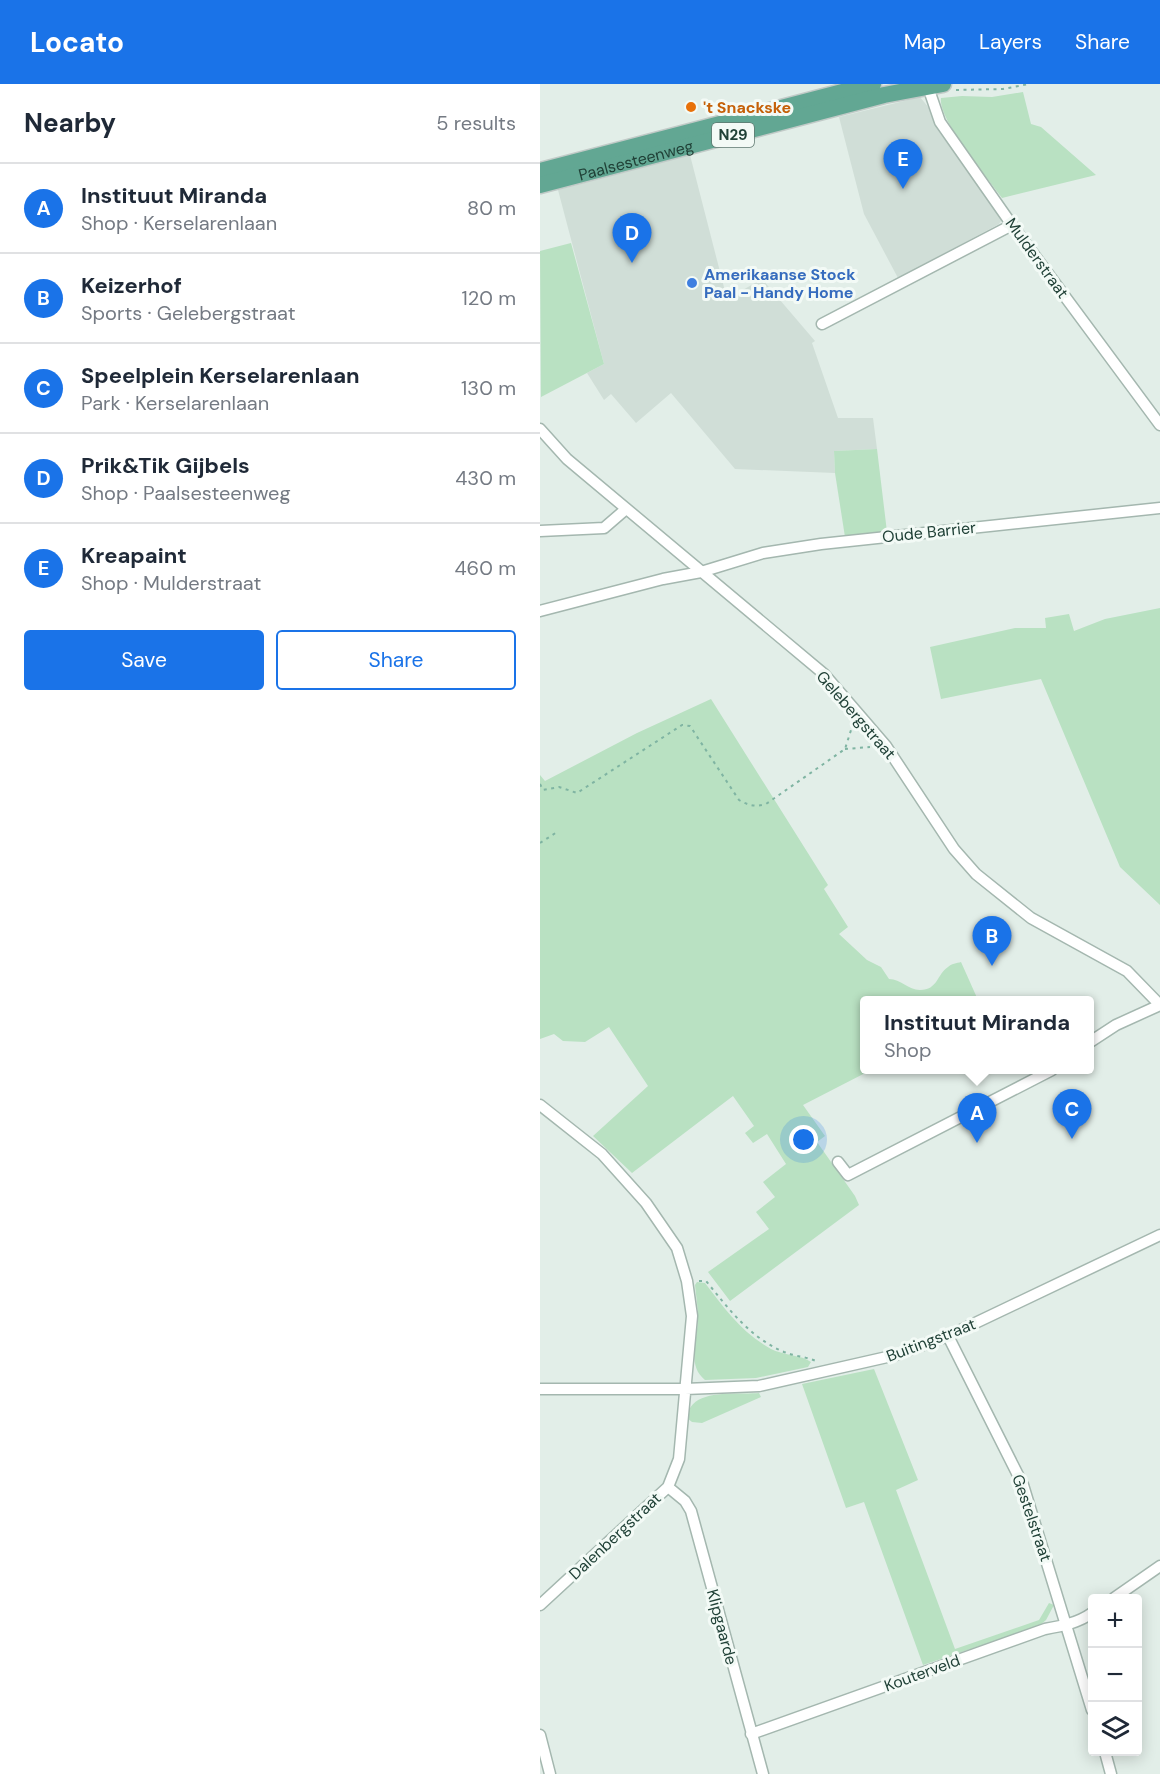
<!DOCTYPE html>
<meta charset="utf-8">
<style>
body{margin:0;font-family:"DM Sans",sans-serif;background:#f6f6f7;color:#1f2937}
.controls{position:absolute;right:18px;bottom:18px;display:grid;overflow:hidden;border-radius:6px;box-shadow:0 3px 15px #0003}
.controls button{width:54px;height:54px;display:grid;place-items:center;padding:0;border:0;border-bottom:2px solid #e0e1e3;background:#fff;color:#1f2937;font:30px sans-serif}
.you{position:absolute;left:264px;top:1056px;width:21px;height:21px;margin:-15px;border:4px solid #fff;border-radius:50%;background:#1a73e8;box-shadow:0 0 0 9px #1a73e833}
.badge{display:grid;place-items:center;width:39px;height:39px;border-radius:50%;background:#1a73e8;color:#fff;font-size:20px;font-weight:700}
.pin{position:absolute;translate:-50% -50px;filter:drop-shadow(0 2px 3px #0008)}
.pin::after{content:'';position:absolute;top:32px;width:21px;height:18px;background:inherit;clip-path:polygon(0 0,100% 0,50% 100%)}
.popup{position:absolute;left:320px;top:912px;width:234px;height:78px;box-sizing:border-box;display:grid;place-content:center;border-radius:6px;background:#fff;filter:drop-shadow(0 2px 4px #0005);font-size:20px;white-space:nowrap;color:#747a83}
.popup b{font-size:22px;color:#1f2937}
.popup::after{content:'';position:absolute;left:50%;top:100%;margin-left:-12px;border:12px solid transparent;border-top-color:#fff}
.list{margin:0;padding:0;list-style:none}
h2{display:flex;justify-content:space-between;align-items:center;height:78px;margin:0;padding:0 24px;font-size:26px}
h2 small{font-size:20px;font-weight:400;color:#747a83}
.list li{display:grid;grid-template-columns:39px 1fr auto;gap:18px;align-items:center;box-sizing:border-box;height:90px;padding:0 24px;border-top:2px solid #e0e1e3}
.list b{display:block;font-size:22px;white-space:nowrap}
.list p{margin:0;font-size:20px;white-space:nowrap;color:#747a83}
.list em{font-size:20px;font-style:normal;color:#747a83}
.actions{display:flex;gap:12px;padding:18px 24px}
.actions a{flex:1;padding:14px 0;border:2px solid #1a73e8;border-radius:6px;text-align:center;font-size:21px;color:#1a73e8}
.actions .main{background:#1a73e8;color:#fff}
.icon{flex:none;width:33px;height:33px;fill:none;stroke:currentColor;stroke-width:2;stroke-linecap:round;stroke-linejoin:round}
.map{position:relative;flex:none;width:620px;height:1690px;overflow:hidden}
header{display:flex;align-items:center;gap:36px;box-sizing:border-box;height:84px;padding:0 30px;background:#1a73e8;color:#fff}
header strong{font-size:28px}
nav{display:flex;gap:33px;margin-inline-start:auto;font-size:21px}
main{display:flex}
aside{flex:1;background:#fff}
.map>svg:first-child{display:block}
.built{fill:#d0ded7}
.green{fill:#b9e1c2}
.lines{fill:none;stroke-linecap:round;stroke-linejoin:round}
.street-casing{stroke:#a4b7af;stroke-width:13}
.primary-casing{stroke:#c1cac7;stroke-width:19}
.path{stroke:#7fb4a2;stroke-width:2;stroke-dasharray:3 4.5;stroke-linecap:butt}
.street{stroke:#fff;stroke-width:10}
.primary{stroke:#62a793;stroke-width:16}
.food-dot{fill:#e8710a;stroke:#f3faf6;stroke-width:2}
.shop-dot{fill:#3f7fe0;stroke:#f3faf6;stroke-width:2}
.labels{text-anchor:middle;dominant-baseline:central;stroke-width:6;stroke-linejoin:round;paint-order:stroke}
.shield{fill:#f3faf6;stroke:#5f7870;stroke-width:1.5}
.shield-label{font-size:15px;font-weight:bold;fill:#204137}
.food-label{font-size:16px;font-weight:bold;fill:#c56008;stroke:#f3faf6;text-anchor:start}
.street-label{font-size:16px;fill:#204137;stroke:#f3faf6}
.shop-label{font-size:16px;font-weight:bold;fill:#366cbe;stroke:#f3faf6;text-anchor:start}
</style>
<header>
<strong>Locato</strong>
<nav><a>Map</a><a>Layers</a><a>Share</a></nav>
</header>
<main>
<aside>
<h2>Nearby<small>5 results</small></h2>
<ul class="list">
<li><span class="badge">A</span><div><b>Instituut Miranda</b><p>Shop · Kerselarenlaan</p></div><em>80 m</em></li>
<li><span class="badge">B</span><div><b>Keizerhof</b><p>Sports · Gelebergstraat</p></div><em>120 m</em></li>
<li><span class="badge">C</span><div><b>Speelplein Kerselarenlaan</b><p>Park · Kerselarenlaan</p></div><em>130 m</em></li>
<li><span class="badge">D</span><div><b>Prik&amp;Tik Gijbels</b><p>Shop · Paalsesteenweg</p></div><em>430 m</em></li>
<li><span class="badge">E</span><div><b>Kreapaint</b><p>Shop · Mulderstraat</p></div><em>460 m</em></li>
</ul>
<div class="actions"><a class="main">Save</a><a>Share</a></div>
</aside>
<div class="map">
<svg width="620" height="1690" viewBox="0 0 620 1690">
<rect width="100%" height="100%" fill="#e2eee8"/>
<!-- built -->
<path class="built" d="M380,13L389,24L397,45L462,135L459,140L358,194L324,130L299,33Z
M150,71L187,215L222,195L275,257L272,259L298,334H333L337,365L294,367L295,389L195,385L131,309L96,339L71,310L64,316L47,289L64,280L18,106Z"/>
<!-- green -->
<path class="green" d="M483,8L491,40L501,43L556,91L462,114C448,94 398,36 401,14L422,12L452,13Z
M31,159L64,280L1,313L0,167Z
M337,365L347,448L305,453L295,389L294,367Z
M620,524V821L580,783L501,595L401,615L390,563L475,544H506L505,534L529,530L534,547L565,535Z
M171,615L288,801L284,805L308,843L299,850L327,876L341,883L349,895C361,895 368,906 380,906C398,906 397,890 408,883C411,880 417,879 421,878L438,916H324V986H331L263,1021L285,1052L277,1058L315,1112L319,1121L190,1217L168,1188L229,1145L216,1128L235,1113L223,1098L246,1080L227,1050L213,1059L205,1049L214,1042L193,1012L92,1089L53,1052L108,1002L69,943L45,958L23,957L14,950L0,955V691L5,697L97,649Z
M157,1198L165,1199C184,1224 202,1249 231,1265C242,1271 262,1271 271,1278L268,1283L216,1294L165,1296C146,1281 158,1255 158,1234C158,1223 156,1212 155,1201Z
M334,1285L378,1396L356,1406L415,1565L499,1536L509,1519L514,1521L506,1536L499,1542L383,1581L324,1418L306,1424L262,1300Z
M219,1309L221,1313L162,1339L152,1338L147,1334C150,1303 196,1311 219,1309Z"/>
<g class="lines">
<defs>
<path id="street" d="M387,0L400,38L472,141L620,341
M282,240L472,141
M0,345L27,375L284,590L346,662L414,765L436,790L491,834L587,887L620,921
M0,447L64,444L86,425
M0,527L123,495L161,488L223,469L281,460L620,424
M550,958L576,941L620,921
M0,1021L62,1070L106,1119L137,1164L147,1197L152,1232L139,1375L128,1403L0,1521
M298,1078L308,1091L512,986
M408,1252L483,1401L552,1626
M0,1305H145L219,1302L356,1271L408,1252L620,1151
M128,1403L145,1417L151,1427L223,1690
M574,1514L620,1482
M211,1650L505,1545C522,1542 538,1539 552,1529
M0,1651L10,1690
M565,1668L571,1690"/>
<g id="primary">
<path d="M0,87L333,0"/>
<path id="s1" d="M0,101L344,11L403,0"/>
</g>
</defs>
<!-- street casing -->
<use href="#street" class="street-casing"/>
<!-- primary casing -->
<use href="#primary" class="primary-casing"/>
<!-- path -->
<path class="path" d="M416,6L463,5L489,0
M305,665L330,663
M0,700L3,706L19,703L37,709L142,641L150,642L199,716C209,722 216,723 226,720L305,665L312,643
M0,759L17,748
M159,1197H166C189,1225 209,1253 244,1268C254,1272 266,1273 276,1277"/>
<!-- street -->
<use href="#street" class="street"/>
<!-- primary -->
<use href="#primary" class="primary"/>
</g>
<!-- markers -->
<circle class="food-dot" cx="151" cy="23" r="6"/>
<circle class="shop-dot" cx="152" cy="199" r="6"/>
<g class="labels">
<!-- shield labels -->
<rect class="shield" x="172" y="39" width="42" height="24" rx="4.5"/>
<g class="shield-label">
<text x="193" y="51">N29</text>
</g>
<!-- food labels -->
<g class="food-label">
<text x="163" y="23">'t Snackske</text>
</g>
<!-- street labels -->
<g class="street-label">
<text stroke="none"><textPath href="#s1" startOffset="99">Paalsesteenweg</textPath></text>
<text transform="translate(497 174) rotate(54)">Mulderstraat</text>
<text transform="translate(389 448) rotate(-6)">Oude Barrier</text>
<text transform="translate(316 631) rotate(49)">Gelebergstraat</text>
<text transform="translate(391 1256) rotate(-21)">Buitingstraat</text>
<text transform="translate(492 1434) rotate(71)">Gestelstraat</text>
<text transform="translate(75 1452) rotate(-43)">Dalenbergstraat</text>
<text transform="translate(182 1543) rotate(75)">Klipgaarde</text>
<text transform="translate(382 1589) rotate(-20)">Kouterveld</text>
</g>
<!-- shop labels -->
<g class="shop-label">
<text x="164" y="190">Amerikaanse Stock<tspan x="164" dy="18">Paal - Handy Home</tspan></text>
</g>
</g>
</svg>
<div class="controls">
<button>+</button>
<button>−</button>
<button><svg class="icon" aria-label="layers" viewBox="0 0 24 24"><path d="M12 4l9 5-9 5-9-5zM3 14l9 5 9-5"/></svg></button>
</div>
<div class="you"></div>
<div class="pin badge" style="left:437px;top:1059px">A</div>
<div class="popup"><b>Instituut Miranda</b>Shop</div>
<div class="pin badge" style="left:452px;top:882px">B</div>
<div class="pin badge" style="left:532px;top:1055px">C</div>
<div class="pin badge" style="left:92px;top:179px">D</div>
<div class="pin badge" style="left:363px;top:105px">E</div>
</div>
</main>
